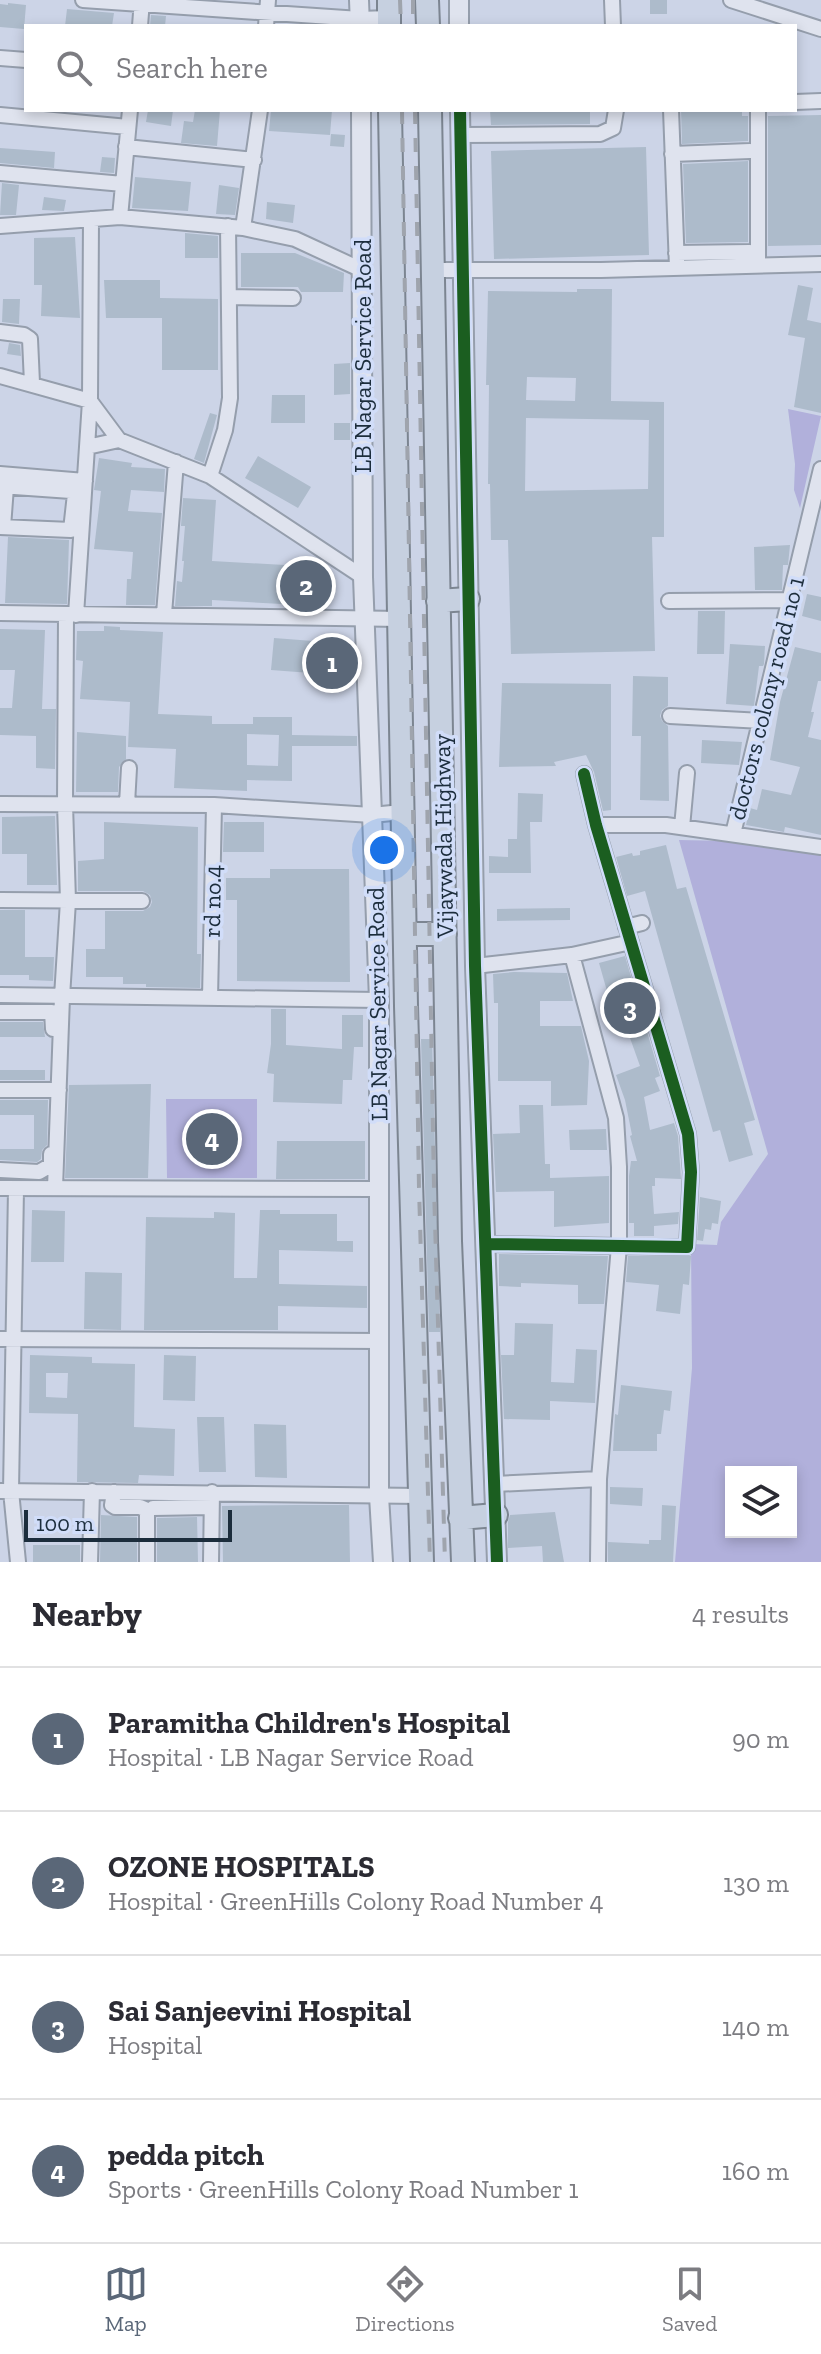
<!DOCTYPE html>
<meta charset="utf-8">
<style>
body{margin:0;font-family:"Zilla Slab",serif;background:#f2f2f3;color:#2b2b33}
.controls{position:absolute;right:24px;bottom:24px;display:grid;overflow:hidden;border-radius:0px;box-shadow:0 4px 12px #0003}
.controls button{width:72px;height:72px;display:grid;place-items:center;padding:0;border:0;border-bottom:2px solid #e1e1e2;background:#fff;color:#2b2b33;font:40px sans-serif}
.scale{position:absolute;left:24px;bottom:20px;width:208px;box-sizing:border-box;padding-left:8px;border:4px solid #1c2d3c;border-top:0;font-size:22px;line-height:28px;white-space:nowrap;color:#1c2d3c;-webkit-text-stroke:6px #d1ddf9;paint-order:stroke}
.you{position:absolute;left:384px;top:850px;width:28px;height:28px;margin:-20px;border:6px solid #fff;border-radius:50%;background:#1a73e8;box-shadow:0 0 0 12px #1a73e833}
.badge{display:grid;place-items:center;width:52px;height:52px;border-radius:50%;background:#5a6778;color:#fff;font-size:26px;font-weight:700}
.pin{position:absolute;translate:-50% -50%;border:4px solid #fff;box-shadow:0 2px 8px #0006}
.list{margin:0;padding:0;list-style:none}
h2{display:flex;justify-content:space-between;align-items:center;height:104px;margin:0;padding:0 32px;font-size:34px}
h2 small{font-size:26px;font-weight:400;color:#7c7c81}
.list li{display:grid;grid-template-columns:52px 1fr auto;gap:24px;align-items:center;box-sizing:border-box;height:144px;padding:0 32px;border-top:2px solid #e1e1e2}
.list b{display:block;font-size:30px;white-space:nowrap}
.list p{margin:0;font-size:26px;white-space:nowrap;color:#7c7c81}
.list em{font-size:26px;font-style:normal;color:#7c7c81}
.icon{flex:none;width:44px;height:44px;fill:none;stroke:currentColor;stroke-width:2;stroke-linecap:round;stroke-linejoin:round}
.map{position:relative;flex:none;width:821px;height:1562px;overflow:hidden}
.search{position:absolute;background:#fff;box-shadow:0 4px 12px #0003;left:24px;right:24px;top:24px;height:88px;display:flex;align-items:center;gap:20px;box-sizing:border-box;padding:0 28px;border-radius:0px;color:#7c7c81;font-size:30px}
.sheet{height:680px;background:#fff}
nav{display:flex;justify-content:space-around;align-items:center;box-sizing:border-box;height:112px;border-top:2px solid #e1e1e2;background:#fff;font-size:22px;color:#7c7c81}
nav a{display:grid;justify-items:center;gap:4px}
nav .on{color:#5a6778}
.map>svg:first-child{display:block}
.green{fill:#b1b0db;fill-rule:evenodd}
.building{fill:#adbbcb;fill-rule:evenodd}
.lines{fill:none;stroke-linecap:round;stroke-linejoin:round}
.minor-casing{stroke:#959eac;stroke-width:18}
.tertiary-casing{stroke:#959eac;stroke-width:22}
.trunk-casing{stroke:#7c8591;stroke-width:26}
.minor{stroke:#dfe3ee;stroke-width:14}
.tertiary{stroke:#dfe3ee;stroke-width:18}
.trunk{stroke:#c6d0e0;stroke-width:22}
.rail{stroke:#9fa4ad;stroke-width:4;stroke-dasharray:14 14;stroke-linecap:butt}
.cycleway-casing{stroke:#d1ddf9;stroke-width:17}
.cycleway{stroke:#1b5e20;stroke-width:12}
.labels{text-anchor:middle;dominant-baseline:central;stroke-width:7;stroke-linejoin:round;paint-order:stroke}
.street-label{font-size:24px;fill:#1c2d3c;stroke:#d1ddf9}
</style>
<div class="map">
<svg width="821" height="1562" viewBox="0 0 821 1562">
<rect width="100%" height="100%" fill="#ccd4e7"/>
<!-- green -->
<path class="green" d="M788,409L821,416L800,508L794,490L795,464Z
M679,840L729,841L821,852V1562H675L692,1368L691,1244L717,1245L721,1222L768,1154ZM731,1472H791V1532H731Z
M166,1099H257V1178H167Z"/>
<!-- building -->
<path class="building" d="M650,0H667V14H650Z
M8,3L26,5L24,29L0,27V4L8,5Z
M67,9L114,13L112,26H65Z
M151,15L166,16L165,26H150Z
M148,110H173L171,126L146,122Z
M195,110H220L217,146L181,143L184,121L193,122Z
M271,110H332L330,135L269,131Z
M490,110H590V124L491,125Z
M681,110H742V116H748V141L682,144Z
M821,115V245L768,246V116Z
M331,134L345,135L344,147L330,146Z
M646,147L649,255L494,259L491,151Z
M0,148L55,152L54,168L0,163Z
M102,157L115,158L114,173L100,172Z
M748,161V242L686,243L683,164Z
M135,177L191,182L188,211L132,208Z
M2,183L19,185L16,215H0Z
M219,185L239,188L235,215L216,214Z
M44,197L66,200L64,211L42,210Z
M267,202L295,205L293,223L266,219Z
M185,233L218,236V258H185Z
M75,237L80,318L41,316L42,285H34V238Z
M241,253H295L344,273L343,292H301L298,287H241Z
M104,280H160V298L218,299V370H162V318H106Z
M798,285L813,288L807,320L821,323V413L794,407L805,338L788,335Z
M577,289H612L611,401L664,402V537H652L655,651L511,654L508,540H491L490,484H488L489,385H486L488,291L577,292ZM527,377L576,378L575,401L526,400ZM526,418L649,420L648,489L525,491Z
M3,299H20L19,324L2,322Z
M9,343L20,345L21,356L7,354Z
M350,363V394L334,395V364Z
M272,395H305V423H271Z
M210,413L217,415L204,463L194,459Z
M334,423H350V440H334Z
M258,456L311,487L298,508L245,478Z
M99,458L132,463L131,467L165,469L164,492L131,490L128,511L162,513L155,605H126L127,579H131L133,552L94,549L101,491L94,490Z
M183,498L216,500L212,561L320,567L318,606L212,600V606H175L177,581L182,582L184,561H182L185,526H181Z
M8,537L69,540L67,604L5,603Z
M790,545L788,565H783L782,590H755L754,547Z
M807,594L821,597V621L802,616Z
M698,611H725L724,654H697Z
M104,626L120,627V630L163,632L158,714L212,716V724H253V717H292V735L357,736V746H292V781L247,780V791L174,788L176,749L128,747L130,702L80,699L83,661L76,660L77,631H104ZM247,734L279,735L278,766L247,765Z
M0,629L45,630L42,709H56L55,769L36,768V736L0,735V708H12L15,670H0Z
M274,638L339,643L337,675L271,670Z
M730,644L765,646L764,664L763,666H759L754,706L726,704Z
M795,647L821,653V681H818L811,712H814L808,737L821,740V835L785,827L784,832L746,825L750,808L757,810L762,789L791,795L800,767L770,760L780,702Z
M633,676L668,677V706L662,710L660,716L662,721L668,726L669,801L640,800L641,736H632Z
M502,683L611,684V810L603,811L594,772L586,755L554,762L556,766L499,767Z
M77,732L126,736V759L119,767L118,792H76Z
M702,740L742,742L739,765L701,763Z
M518,793L543,794L542,822H530L531,873H489V856L508,857V839H517Z
M55,816L57,885H27V854H2V817Z
M104,822L198,827L197,954H201L200,988L146,987V984H123V977H86V949H105V911H143L150,907L152,902L150,895L143,891H78V861L104,859Z
M224,822H264V852H223Z
M666,845L677,889L686,887L755,1120L744,1123L753,1155L729,1162L720,1130L713,1132L645,891L627,896L616,857L632,853L633,856L640,855V851Z
M270,869H349L350,982L237,981V900H226V878H270Z
M570,908V920L497,921V909Z
M0,910H25V957H54L53,981L29,980V975H0Z
M625,956L660,1076L655,1078L660,1091L644,1097L650,1130L674,1123L678,1136L681,1179L655,1178V1186H652L654,1214L679,1212L678,1224L654,1226V1236H634V1223H629V1176L631,1161H637L630,1136L632,1135L625,1100L616,1075L640,1066L625,1024L617,1026L599,963Z
M514,972L567,973L573,1001H540V1026H581L589,1061L587,1105L551,1106V1081H498V1003H494L493,974Z
M271,1009H286V1045L342,1049V1015H363V1047H354L352,1080H343L342,1104L273,1102L274,1074L267,1073L271,1044Z
M0,1022H43L45,1037H0Z
M421,1039H432L440,1332H429Z
M0,1070H45V1080H0Z
M151,1084L148,1178H65L69,1085Z
M0,1100H48L47,1145L42,1150L41,1159L37,1162L0,1160V1149H34V1115H0Z
M519,1105H543L545,1164H550V1178L609,1176V1223L554,1227V1191L496,1192L493,1134L520,1133Z
M606,1129L607,1150H570L569,1130Z
M277,1141H365V1179H276Z
M700,1197L721,1201L718,1224L712,1223L711,1230L705,1229L703,1241L697,1240Z
M32,1210L65,1211L64,1262H31Z
M260,1210H280V1214H337V1241H353V1252L279,1250V1284L367,1286V1308L278,1306V1330H144L146,1217L214,1218V1212L235,1213L234,1278H257Z
M499,1254L608,1256L604,1304H578V1285L521,1283V1287L499,1286Z
M628,1256H691L689,1285L683,1284L680,1314L656,1311L659,1285L626,1282Z
M85,1272L122,1273L121,1330L84,1329Z
M515,1323L553,1324L551,1382L574,1383L576,1349L597,1350L595,1403L550,1401V1420L504,1419L501,1355H514Z
M30,1355L92,1357V1363L135,1364L134,1427L175,1429L174,1476L139,1475L138,1483L77,1482L78,1414L29,1413ZM46,1373H68L67,1398L46,1397Z
M164,1355L196,1356L195,1401L163,1400Z
M621,1385L672,1391L670,1411L664,1410L661,1434H657V1451H613L615,1414L618,1415Z
M197,1417H224L226,1472H199Z
M254,1424L286,1425L287,1478L255,1477Z
M610,1487L643,1488L642,1506L610,1504Z
M297,1505H349L350,1562H223L222,1506Z
M662,1505L676,1506L673,1562H608V1542L649,1544V1540H661Z
M555,1512L564,1562H543L542,1546L508,1548V1522L510,1515Z
M101,1515L137,1517V1562H100Z
M197,1517L198,1562H157V1518Z
M33,1545H80V1562H33Z"/>
<g class="lines">
<defs>
<path id="minor" d="M83,0L360,19L389,18
M612,0L613,26
M731,0L821,29
M140,26L142,0
M266,26L268,0
M0,58L26,60
M795,102L821,101
M671,110L677,267
M0,115L128,127
M461,135L600,134L613,128L616,110
M126,147L254,160
M672,154L750,151
M0,173L123,184
M120,217L130,110
M0,226L120,217L243,228L295,239L362,270
M243,228L260,110
M676,253L750,252
M758,265V110
M435,270H601L821,264
M229,297L293,298
M0,332L24,335L30,339L32,383
M0,376L90,401L119,440
M87,447L119,440L210,476L363,577
M0,474L85,481
M210,476L225,430L230,398L228,226
M0,486L71,491L75,494L71,530L0,527
M3,527L6,487
M669,601L790,600
M0,613L400,619
M164,614L176,462
M76,615L90,401L91,219
M670,716L762,721
M0,804L214,805L372,815L402,812
M127,804L129,768
M596,825H666L821,847
M682,827L687,773
M733,834L821,469
M0,900L142,901
M626,927L642,923
M572,955L616,1118L619,1167V1246L599,1479L598,1562
M475,966L572,955L631,942
M0,995L379,1000
M210,998L214,805
M0,1012H52L53,1029
M0,1090H59
M0,1170L39,1172L51,1165V1154
M0,1188L379,1189
M55,1188L62,997L68,901L65,804L66,615
M16,1189L11,1491L18,1562
M486,1244L687,1247L691,1172L688,1134L596,825L584,774
M0,1339L381,1341
M495,1484L599,1479
M0,1491L420,1496
M114,1492L112,1505L115,1507H140L147,1510V1562
M153,1508L211,1507
M90,1562L92,1491
M211,1562L212,1492"/>
<path id="tertiary" d="M359,0L360,26
M459,0V26
M361,110L363,577L379,1000V1496L383,1562
M460,110L475,966L497,1562"/>
<path id="trunk" d="M389,0V26
M427,0L428,26
M390,110L406,1006L422,1562
M430,110L450,1241L463,1562
M438,601L468,599
M405,934H445
M460,1518L496,1515"/>
</defs>
<!-- minor casing -->
<use href="#minor" class="minor-casing"/>
<!-- tertiary casing -->
<use href="#tertiary" class="tertiary-casing"/>
<!-- trunk casing -->
<use href="#trunk" class="trunk-casing"/>
<!-- minor -->
<use href="#minor" class="minor"/>
<!-- tertiary -->
<use href="#tertiary" class="tertiary"/>
<!-- trunk -->
<use href="#trunk" class="trunk"/>
<!-- rail -->
<path class="rail" d="M400,0L401,26
M413,0V26
M402,110L419,1188L430,1562
M415,110L434,1188L445,1562"/>
<defs>
<path id="cycleway" d="M460,110L475,966L497,1562
M486,1244L687,1247L691,1172L688,1134L596,825L584,774"/>
</defs>
<!-- cycleway casing -->
<use href="#cycleway" class="cycleway-casing"/>
<!-- cycleway -->
<use href="#cycleway" class="cycleway"/>
</g>
<g class="labels">
<!-- street labels -->
<g class="street-label">
<text transform="translate(362 356) rotate(-90)">LB Nagar Service Road</text>
<text transform="translate(766 698) rotate(-76)">doctors colony road no 1</text>
<text transform="translate(443 836) rotate(-91)">Vijaywada Highway</text>
<text transform="translate(212 901) rotate(-89)">rd no.4</text>
<text transform="translate(377 1004) rotate(-91)">LB Nagar Service Road</text>
</g>
</g>
</svg>
<div class="controls">
<button><svg class="icon" aria-label="layers" viewBox="0 0 24 24"><path d="M12 4l9 5-9 5-9-5zM3 14l9 5 9-5"/></svg></button>
</div>
<div class="scale">100 m</div>
<div class="you"></div>
<div class="pin badge" style="left:332px;top:663px">1</div>
<div class="pin badge" style="left:306px;top:586px">2</div>
<div class="pin badge" style="left:630px;top:1008px">3</div>
<div class="pin badge" style="left:212px;top:1139px">4</div>
<div class="search"><svg class="icon" aria-label="search" viewBox="0 0 24 24"><circle cx="10" cy="10" r="6"/><path d="M15 15l6 6"/></svg>Search here</div>
</div>
<section class="sheet">
<h2>Nearby<small>4 results</small></h2>
<ul class="list">
<li><span class="badge">1</span><div><b>Paramitha Children's Hospital</b><p>Hospital · LB Nagar Service Road</p></div><em>90 m</em></li>
<li><span class="badge">2</span><div><b>OZONE HOSPITALS</b><p>Hospital · GreenHills Colony Road Number 4</p></div><em>130 m</em></li>
<li><span class="badge">3</span><div><b>Sai Sanjeevini Hospital</b><p>Hospital</p></div><em>140 m</em></li>
<li><span class="badge">4</span><div><b>pedda pitch</b><p>Sports · GreenHills Colony Road Number 1</p></div><em>160 m</em></li>
</ul>
</section>
<nav>
<a class="on"><svg class="icon" aria-label="map" viewBox="0 0 24 24"><path d="M3 6l6-2 6 2 6-2v14l-6 2-6-2-6 2zM9 4v14M15 6v14"/></svg>Map</a>
<a><svg class="icon" aria-label="directions" viewBox="0 0 24 24"><path d="M12 3l9 9-9 9-9-9zM9 14v-3h6M13 9l2 2-2 2"/></svg>Directions</a>
<a><svg class="icon" aria-label="saved" viewBox="0 0 24 24"><path d="M7 4h10v16l-5-4-5 4z"/></svg>Saved</a>
</nav>
